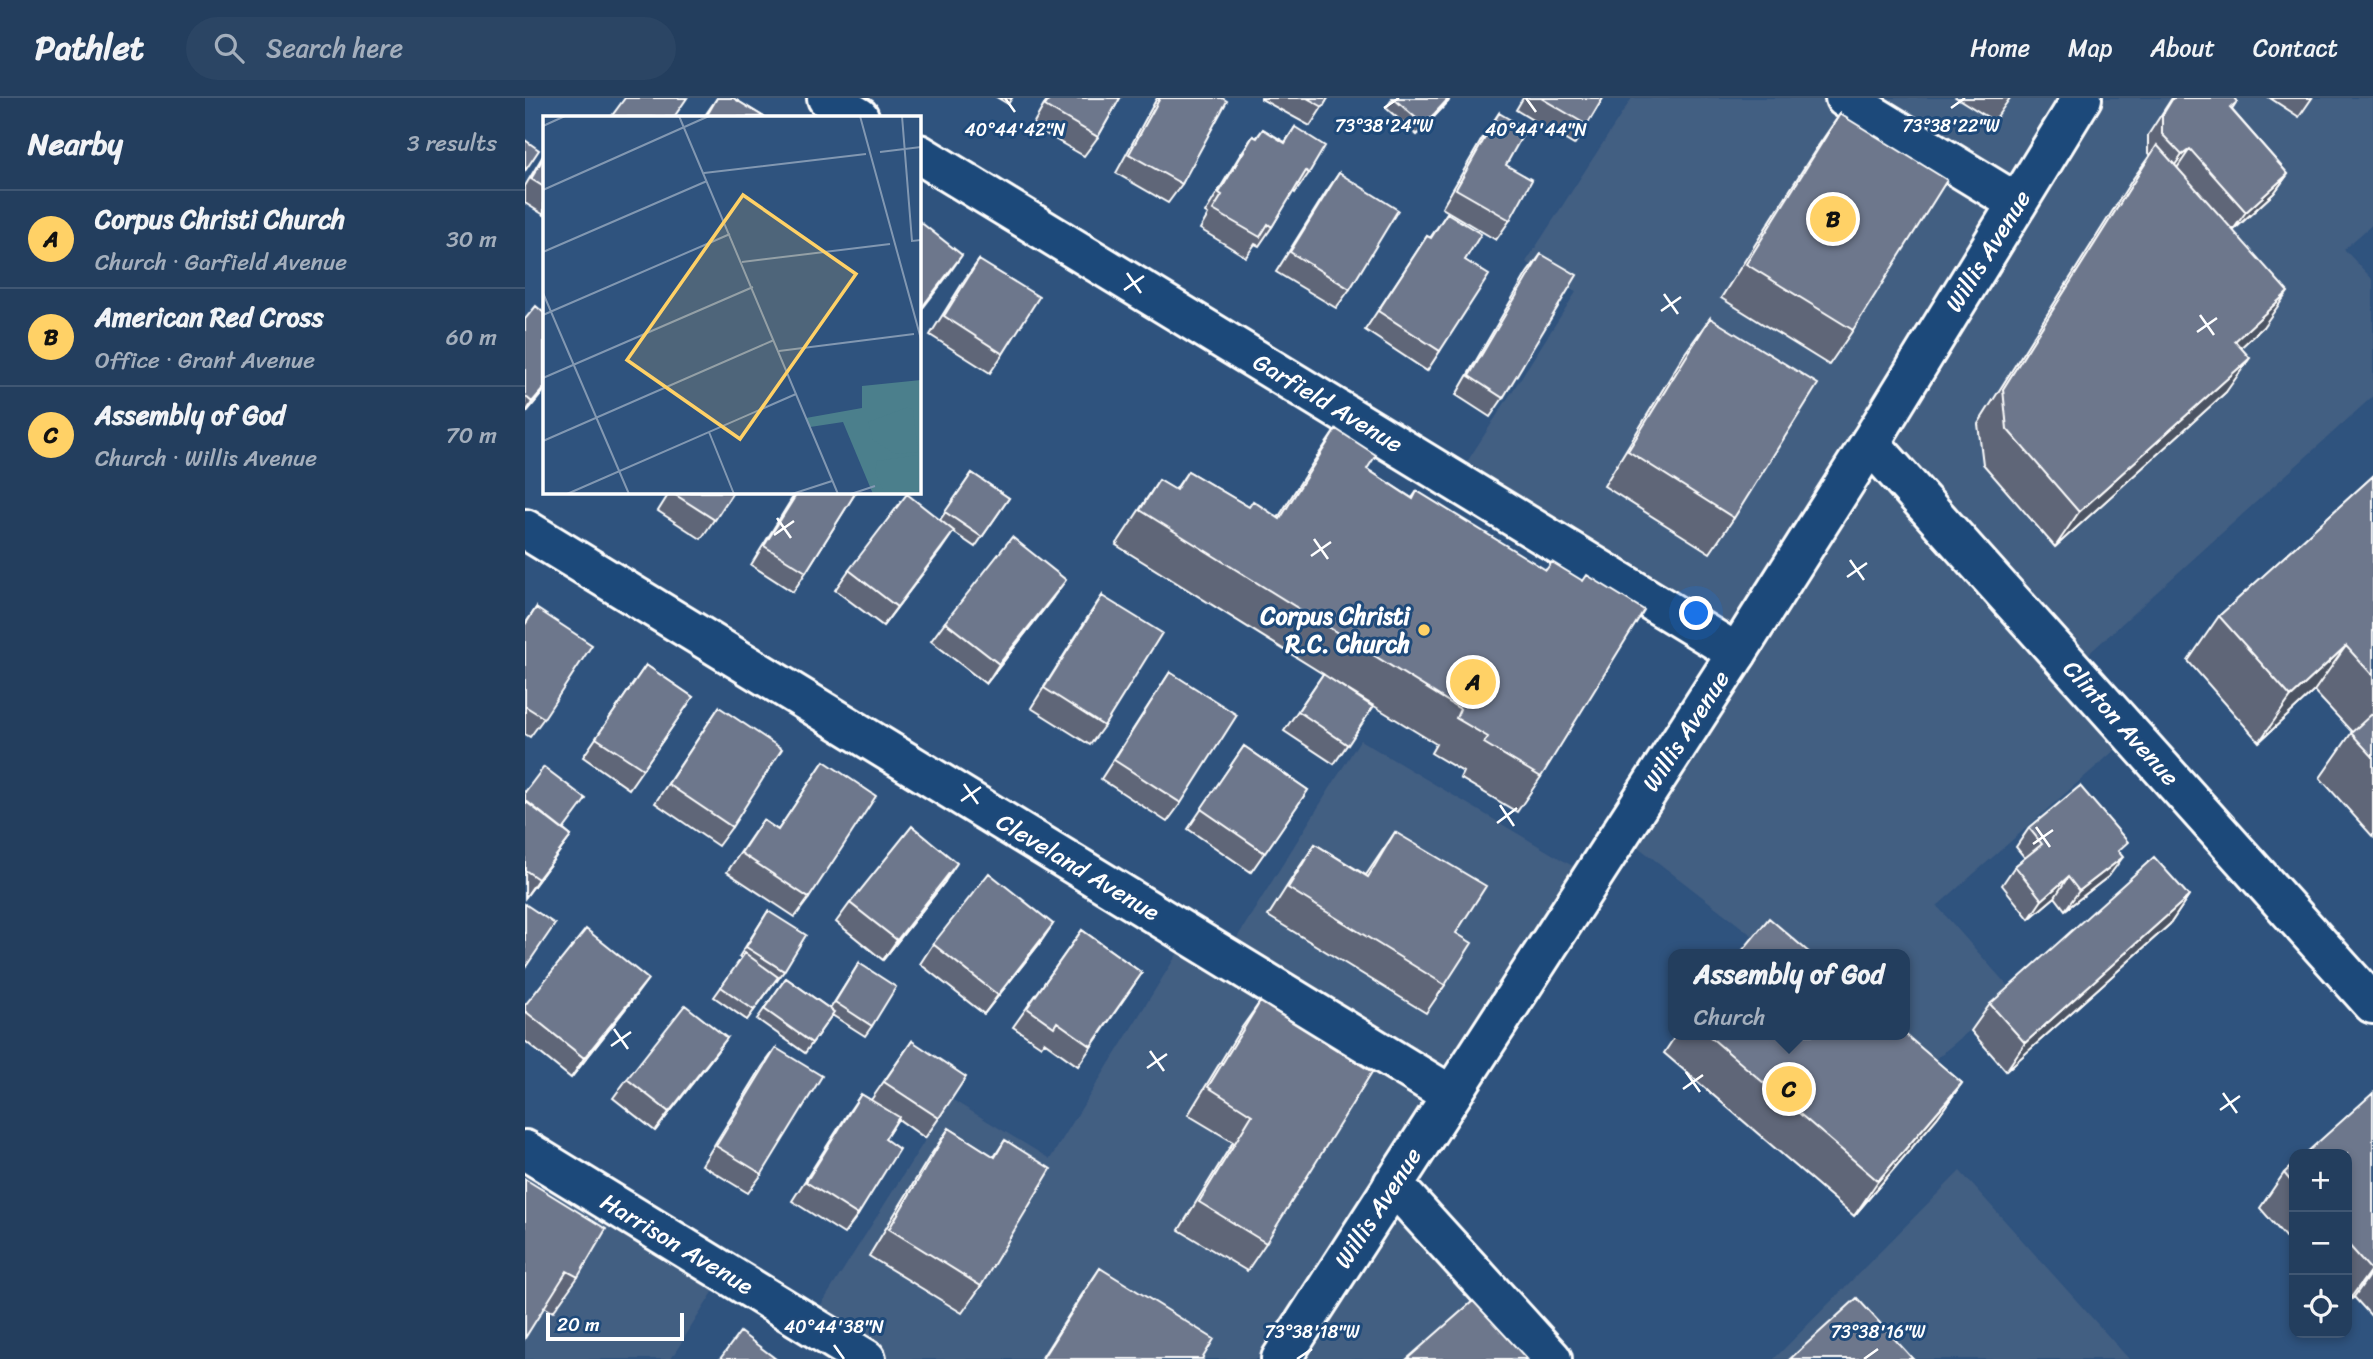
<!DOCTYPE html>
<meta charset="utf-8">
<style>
body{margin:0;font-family:Sriracha,sans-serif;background:#2b4564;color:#f1f3f6}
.controls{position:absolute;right:21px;bottom:21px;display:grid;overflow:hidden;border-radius:14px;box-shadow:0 4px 10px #0003}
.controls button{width:63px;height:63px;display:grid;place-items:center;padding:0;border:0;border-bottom:2px solid #405773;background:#233e5e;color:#f1f3f6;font:35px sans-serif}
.scale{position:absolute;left:21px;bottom:18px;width:138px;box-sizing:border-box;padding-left:7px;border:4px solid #fff;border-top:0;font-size:19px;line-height:24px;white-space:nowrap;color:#fff;-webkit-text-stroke:5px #1f4a7a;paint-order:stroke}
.you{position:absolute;left:1172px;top:516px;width:24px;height:24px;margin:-18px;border:5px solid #fff;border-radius:50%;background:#1a73e8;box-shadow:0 0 0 10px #1a73e833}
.badge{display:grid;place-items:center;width:46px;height:46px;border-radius:50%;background:#ffd166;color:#111;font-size:23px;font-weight:700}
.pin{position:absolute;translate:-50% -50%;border:4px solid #fff;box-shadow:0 2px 7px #0006}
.popup{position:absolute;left:1143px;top:851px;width:242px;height:91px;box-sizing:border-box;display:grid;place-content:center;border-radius:14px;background:#233e5e;filter:drop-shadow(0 2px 5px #0005);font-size:23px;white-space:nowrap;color:#a3aebc}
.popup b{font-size:26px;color:#f1f3f6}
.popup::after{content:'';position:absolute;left:50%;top:100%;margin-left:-14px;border:14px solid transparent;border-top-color:#233e5e}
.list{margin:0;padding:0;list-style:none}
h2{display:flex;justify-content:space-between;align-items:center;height:91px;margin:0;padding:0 28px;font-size:30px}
h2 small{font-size:23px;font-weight:400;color:#a3aebc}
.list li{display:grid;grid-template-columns:46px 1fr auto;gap:21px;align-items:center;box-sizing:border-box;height:98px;padding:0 28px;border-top:2px solid #405773}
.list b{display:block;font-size:26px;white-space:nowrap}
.list p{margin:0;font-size:23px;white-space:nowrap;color:#a3aebc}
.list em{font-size:23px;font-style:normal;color:#a3aebc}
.icon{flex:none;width:38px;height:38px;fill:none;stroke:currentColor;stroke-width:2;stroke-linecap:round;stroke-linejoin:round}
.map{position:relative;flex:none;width:1848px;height:1261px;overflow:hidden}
header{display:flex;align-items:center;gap:42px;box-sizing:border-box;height:98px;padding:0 35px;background:#233e5e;border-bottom:2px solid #405773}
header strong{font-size:33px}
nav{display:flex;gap:38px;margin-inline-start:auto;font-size:24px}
.search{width:490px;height:63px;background:#2b4564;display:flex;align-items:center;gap:18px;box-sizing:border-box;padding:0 24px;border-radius:38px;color:#a3aebc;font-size:26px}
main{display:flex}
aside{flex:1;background:#233e5e}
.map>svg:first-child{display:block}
.built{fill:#425e82}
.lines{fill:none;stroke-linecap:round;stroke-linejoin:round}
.minor-casing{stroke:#fff;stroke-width:44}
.major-casing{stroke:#fff;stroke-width:44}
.minor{stroke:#1f4a7a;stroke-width:38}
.major{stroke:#1f4a7a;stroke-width:38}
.wall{fill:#5e6678;stroke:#fff;stroke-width:2}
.shaded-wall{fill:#4c5362;stroke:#fff;stroke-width:2}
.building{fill:#6d778c;stroke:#fff;stroke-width:2}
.ticks{fill:none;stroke:#fff;stroke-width:2.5}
.poi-dot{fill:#ffd166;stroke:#1f4a7a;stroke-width:2.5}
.labels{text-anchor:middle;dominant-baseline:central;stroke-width:6;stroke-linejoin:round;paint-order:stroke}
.street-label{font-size:24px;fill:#fff;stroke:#1f4a7a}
.poi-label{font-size:24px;font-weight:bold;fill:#fff;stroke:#1f4a7a;text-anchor:end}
.inset-road{fill:none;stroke:#8298b2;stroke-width:2}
.view{fill:#ffd166;fill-opacity:0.15;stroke:#ffd166;stroke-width:3.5}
.inset-edge{fill:none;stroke:#fff;stroke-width:3.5}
.ticks-label{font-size:18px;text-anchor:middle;fill:#fff;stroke:#1f4a7a;stroke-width:6;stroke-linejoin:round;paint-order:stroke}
</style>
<header>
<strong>Pathlet</strong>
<div class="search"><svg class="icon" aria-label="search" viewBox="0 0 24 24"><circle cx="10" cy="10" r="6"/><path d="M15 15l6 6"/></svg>Search here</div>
<nav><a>Home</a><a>Map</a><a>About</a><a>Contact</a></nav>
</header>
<main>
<aside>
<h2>Nearby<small>3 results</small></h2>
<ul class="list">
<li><span class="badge">A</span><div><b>Corpus Christi Church</b><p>Church · Garfield Avenue</p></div><em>30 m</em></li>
<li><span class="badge">B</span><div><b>American Red Cross</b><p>Office · Grant Avenue</p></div><em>60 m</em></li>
<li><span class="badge">C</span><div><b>Assembly of God</b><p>Church · Willis Avenue</p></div><em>70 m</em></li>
</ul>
</aside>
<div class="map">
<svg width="1848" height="1261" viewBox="0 0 1848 1261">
<rect width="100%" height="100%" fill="#2f537e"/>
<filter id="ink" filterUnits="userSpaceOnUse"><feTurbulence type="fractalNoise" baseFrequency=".0143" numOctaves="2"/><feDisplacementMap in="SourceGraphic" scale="14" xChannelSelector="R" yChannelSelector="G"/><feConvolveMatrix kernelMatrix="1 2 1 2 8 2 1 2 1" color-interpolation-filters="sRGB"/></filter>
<g filter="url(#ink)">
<!-- built -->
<path class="built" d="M1107,0H1848V126L1819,151L1848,182V298L1548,570L1607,637L1412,808L1489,895L1399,971L1380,937V856H1251L1095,735L1209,553L931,381L1051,194L1001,164Z
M835,642L1066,779L869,1086L1027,1261H341L284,1226L426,1001L525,1061L664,837L700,859Z
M0,1052L200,1175L146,1261H0Z
M1435,1073L1604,1261H1249Z"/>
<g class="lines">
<defs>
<path id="minor" d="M302,0L334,19
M1320,0L1492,105
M394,56L1212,555
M1345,345L1848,906
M0,431L926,997
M0,1052L341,1261
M868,1086L1027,1261"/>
<path id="major" d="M756,1261L1212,555L1345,345L1557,0"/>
</defs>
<!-- minor casing -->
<use href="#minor" class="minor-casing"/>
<!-- major casing -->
<use href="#major" class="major-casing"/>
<!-- minor -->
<use href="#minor" class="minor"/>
<!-- major -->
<use href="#major" class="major"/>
</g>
<!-- wall -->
<path class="wall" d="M192,0H208L239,19H179Z
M473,0H487L483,6Z
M523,0H595L573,39L559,58L507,28Z
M632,0H697L657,86L643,105L591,75Z
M736,0H803L785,28L736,1Z
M868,0L923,4L892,37L861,10Z
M998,0H1078L1062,27L1049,47L991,12Z
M1432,0H1485L1469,23Z
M1647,0H1709L1712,4L1707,12L1763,76L1749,95L1708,133L1738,229L1716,249L1701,294L1530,449L1458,366L1453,326L1607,82L1625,57L1623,55V37Z
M1745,0H1787L1774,19Z
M974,15L981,67L985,122L971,142L917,110L961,34Z
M1315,16L1328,232L1304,267L1196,200L1291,51Z
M770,29L784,75L770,95L768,93L747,129L734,148L730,146L721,159L675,131L683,117L680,115L715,57L728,38L731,40L738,31L760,44Z
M19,56V117L0,105V88Z
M814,75L825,191L811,210L751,174L801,94Z
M922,115L940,162L915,253L902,273L840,232L902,138L905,140Z
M1016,156L978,300L965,319L931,297L1002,175Z
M454,162L478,256L465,275L405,237L440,181Z
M19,215V293L0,316V221Z
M1185,220L1209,420L1185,455L1079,388L1160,255Z
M811,331L842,371L887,400L892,393L1016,679L992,714L935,680L938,674L906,655L911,646L805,581L848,609L809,666L759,633L798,576L591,447L634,382L650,392L663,373L724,409L753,420L787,366Z
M447,375L484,400L450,449L428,434L358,528L310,492L324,472L415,422Z
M1848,378V739L1795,680L1827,634L1789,593L1734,644L1663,563L1694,518Z
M145,394H208L176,441L133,413Z
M271,394H331L281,474L268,494L226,467Z
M577,498L579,628L565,647L506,610L564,517Z
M527,501L461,586L406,543L420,524Z
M11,510L19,620L5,639L0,636V526Z
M121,567L168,599L104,691L58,659Z
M645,574L656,705L642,724L576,681Z
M194,609L207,729L193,748L130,705Z
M719,648L783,692L726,774L663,731Z
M299,663L284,800L270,819L202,774L238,722L253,732Z
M0,694L39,732L46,738L0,800Z
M1504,730L1595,755L1584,778L1540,812L1530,799L1504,821L1477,787L1490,768L1500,760L1491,749Z
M870,734L931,835L920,887L901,915L743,818L771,774L790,746L841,777Z
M419,785L358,862L311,824L325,805Z
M1664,798L1645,826L1481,973L1446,933L1465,906Z
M243,813L259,873L252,883L251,882L222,922L189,899L217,860L214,859Z
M528,826L515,845L459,916L395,866L408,846Z
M557,832L617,875L553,968L519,944L516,948L488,929Z
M334,865L347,928L340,938L307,917L280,955L232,921L261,880L305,911Z
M109,900L46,980L0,943V907Z
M735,904L741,1145L722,1173L654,1132L708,1044L663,1017L715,932Z
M1151,937H1380L1437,985L1412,1020L1329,1118L1139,955Z
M202,940L188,959L130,1033L88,1000L102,981Z
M387,943L414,1020L400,1040L373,1021L360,1041L333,1117L319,1136L267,1103L323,1015L336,996L346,1002Z
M251,950L237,1076L223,1095L177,1067L237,969Z
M1848,995V1220L1829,1199L1822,1205V1056Z
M424,1030L469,1059L480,1042L456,1188L437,1215L344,1158L405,1058Z
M1769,1066V1149L1735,1110L1759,1075Z
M0,1081L53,1179L28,1214L19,1209Z
M575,1170L677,1261H516L556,1198Z"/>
<!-- shaded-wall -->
<path class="shaded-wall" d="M924,0H925L923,4L892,37L899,27Z
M1665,51L1652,70L1643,77L1657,57Z
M1763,76L1749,95L1707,133L1721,114Z
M437,157L424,176L394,215V213Z
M1763,194L1738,229L1686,277L1710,243Z
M1725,260L1701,294L1530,449L1554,414Z
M19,290V293L0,316L7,304Z
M429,433L416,452L358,528L372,509Z
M541,482L527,501L461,586L474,566Z
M1821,548L1789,593L1734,644L1766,599Z
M46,738L32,757L0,800L13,781Z
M1598,759L1584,778L1540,812L1554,793Z
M432,765L419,785L358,862L372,842Z
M1543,779L1530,799L1504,821L1517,802Z
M1664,798L1645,826L1481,973L1500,945Z
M528,826L515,845L459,916L473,897Z
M123,881L109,900L46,980L59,960Z
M202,940L188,959L130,1033L144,1014Z
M1437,985L1412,1020L1329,1118L1353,1083Z
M1848,1169V1172L1829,1199L1822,1205Z"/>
<!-- building -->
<path class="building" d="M100,0H162L149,19H86Z
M192,0H208L239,19H181Z
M525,0H595L573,39L520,8Z
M635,0H697L702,3L657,86L604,56Z
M782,0H803L798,9Z
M868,0H924L899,27Z
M1016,0H1078L1062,27Z
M1648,0H1709L1712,4L1705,10L1763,76L1721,114L1665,51L1657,57L1637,36V18Z
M974,15L1001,31L981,67L1007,82L985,122L931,91Z
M1315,16L1422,82L1328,232L1221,166Z
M770,29L800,48L784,75L781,73L747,129L743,126L735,139L688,112L697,97L694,95L728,38L732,40L738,31L760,45Z
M0,42L14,52L0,73Z
M1632,47L1763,194L1710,243L1725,260L1554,414L1482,331L1478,291Z
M19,59V89L6,81Z
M814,75L873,112L825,191L765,154Z
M922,115L956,136L940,162L964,177L915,253L853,213L902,138L906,140Z
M394,123L437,157L394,213Z
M1016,156L1052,177L978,300L944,278Z
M454,162L514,199L478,256L419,218Z
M11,208L19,215V290L7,304L0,298V221Z
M1185,220L1293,286L1209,420L1103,353Z
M811,331L851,357L842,371L888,401L892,393L1021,472L1027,464L1058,483L1062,477L1119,512L1016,679L959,645L963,639L931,620L935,611L615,412L634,382L651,392L663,373L724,409L728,403L755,421Z
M447,375L484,400L457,439L420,414Z
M1848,378V578L1821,548L1766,599L1694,518Z
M146,394H208L190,422Z
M273,394H331L281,474L239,448Z
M382,396L429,433L372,509L324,472Z
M487,439L541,482L474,566L420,524Z
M577,498L637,535L579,628L519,590Z
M11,510L67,547L19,620L0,608V527Z
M121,567L168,599L118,671L71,640Z
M645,574L712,617L656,705L589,662Z
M798,576L848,609L823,647L773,613Z
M194,609L257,651L207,729L143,686Z
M1848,615V659L1826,635Z
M719,648L783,692L740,755L676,711Z
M299,663L351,698L284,800L216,755L238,722L253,732Z
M19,669L61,701L38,732L0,703V694Z
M1555,688L1603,744L1593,753L1598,759L1554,793L1543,779L1517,802L1490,768L1517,746L1504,730Z
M0,702L46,738L13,781L0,772Z
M387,728L432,765L372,842L325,805Z
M870,734L961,788L931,835L947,845L920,887L763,790L790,746L843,779Z
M1629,759L1664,798L1500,945L1465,906Z
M464,775L528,826L473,897L408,846Z
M0,806L30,826L0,870Z
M243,813L281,837L259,873L221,849Z
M1244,820L1286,856H1222L1217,853Z
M61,831L123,881L59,960L0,913V907Z
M557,832L617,875L566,948L532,924L529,929L502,910Z
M220,855L253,879L229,912L196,889Z
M334,865L371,889L347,928L310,904Z
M261,880L309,914L287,945L239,911Z
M735,904L847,974L741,1145L674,1104L727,1017L683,989Z
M160,907L202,940L144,1014L102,981Z
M1380,936L1437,985L1353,1083L1183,937Z
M387,943L441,979L414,1020L359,984Z
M251,950L297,978L237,1076L191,1048Z
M1848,995V1169L1845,1171L1822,1145V1056H1780Z
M336,996L374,1019L360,1041L374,1051L333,1117L281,1084Z
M424,1030L470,1059L480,1042L526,1071L456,1188L364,1131Z
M1769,1066V1087L1759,1075Z
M0,1081L81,1131L53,1179L42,1173L0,1240Z
M575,1170L689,1241L677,1261H517Z
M1332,1200L1388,1261H1265Z
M948,1203L1002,1261H882Z
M215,1234L251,1261H195Z"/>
</g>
<!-- ticks -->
<path class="ticks" d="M480,0L490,14M1001,0L1011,14M859,10L874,0M1426,10L1440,0M602,175L616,195M599,192L619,178M1139,196L1153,216M1136,213L1156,199M1675,217L1689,237M1672,234L1692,220M252,420L266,440M249,437L269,423M789,441L803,461M786,458L806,444M1325,462L1339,482M1322,479L1342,465M439,686L453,706M436,703L456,689M975,707L989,728M972,725L992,710M1511,729L1525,749M1508,746L1528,732M89,931L103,951M86,948L106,934M625,953L639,973M622,970L642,956M1161,974L1175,994M1158,991L1178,977M1698,995L1712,1015M1695,1012L1715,998M309,1247L319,1261M772,1261L787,1251M1339,1261L1353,1251"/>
<!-- markers -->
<circle class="poi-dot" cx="899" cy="532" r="7"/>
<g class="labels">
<!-- street labels -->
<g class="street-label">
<text transform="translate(1463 153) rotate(-58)">Willis Avenue</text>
<text transform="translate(803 305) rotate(31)">Garfield Avenue</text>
<text transform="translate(1596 625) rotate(48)">Clinton Avenue</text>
<text transform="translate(1161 633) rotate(-57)">Willis Avenue</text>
<text transform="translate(553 769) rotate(31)">Cleveland Avenue</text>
<text transform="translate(853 1110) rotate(-57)">Willis Avenue</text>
<text transform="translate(152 1146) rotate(31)">Harrison Avenue</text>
</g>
<!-- poi labels -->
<g class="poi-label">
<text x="885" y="518">Corpus Christi<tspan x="885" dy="28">R.C. Church</tspan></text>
</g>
</g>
<!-- overview -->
<g transform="translate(18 18)">
<rect width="378" height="378" fill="#2f537e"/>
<path d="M378,264L376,378H330L300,306L267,311L263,302L319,292V270Z" fill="#4b7f8c"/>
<path d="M365,291L370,294L375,336L352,338L330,324L325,306ZM375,339L374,362L367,376L342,378L332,356L334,345Z" fill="#4b7f8c"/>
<path class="inset-road" d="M136,0L295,378M317,0L378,223M359,0L369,125L378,124M0,10L22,0M337,36L378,31M161,57L323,38M0,74L166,0M0,136L164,65M199,146L347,128M0,177L86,378M0,199L187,118M236,235L371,218M0,262L210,171M166,316L191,378M0,325L231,224M24,378L253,278M249,378L289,365M308,378L332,370"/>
<path class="view" d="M200,79L313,158L197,323L84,244Z"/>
<rect width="378" height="378" class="inset-edge"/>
</g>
<g class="ticks-label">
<text x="1426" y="34">73°38'22"W</text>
<text x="859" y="34">73°38'24"W</text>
<text x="490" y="38">40°44'42"N</text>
<text x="1011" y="38">40°44'44"N</text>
<text x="309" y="1235">40°44'38"N</text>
<text x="787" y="1240">73°38'18"W</text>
<text x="1353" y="1240">73°38'16"W</text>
</g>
</svg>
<div class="controls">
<button>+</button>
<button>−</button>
<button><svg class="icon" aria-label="locate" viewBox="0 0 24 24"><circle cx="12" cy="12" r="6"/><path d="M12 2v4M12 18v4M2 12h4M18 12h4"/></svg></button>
</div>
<div class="scale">20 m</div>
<div class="you"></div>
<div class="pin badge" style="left:948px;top:584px">A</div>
<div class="pin badge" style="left:1308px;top:121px">B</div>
<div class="pin badge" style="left:1264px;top:991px">C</div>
<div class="popup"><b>Assembly of God</b>Church</div>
</div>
</main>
